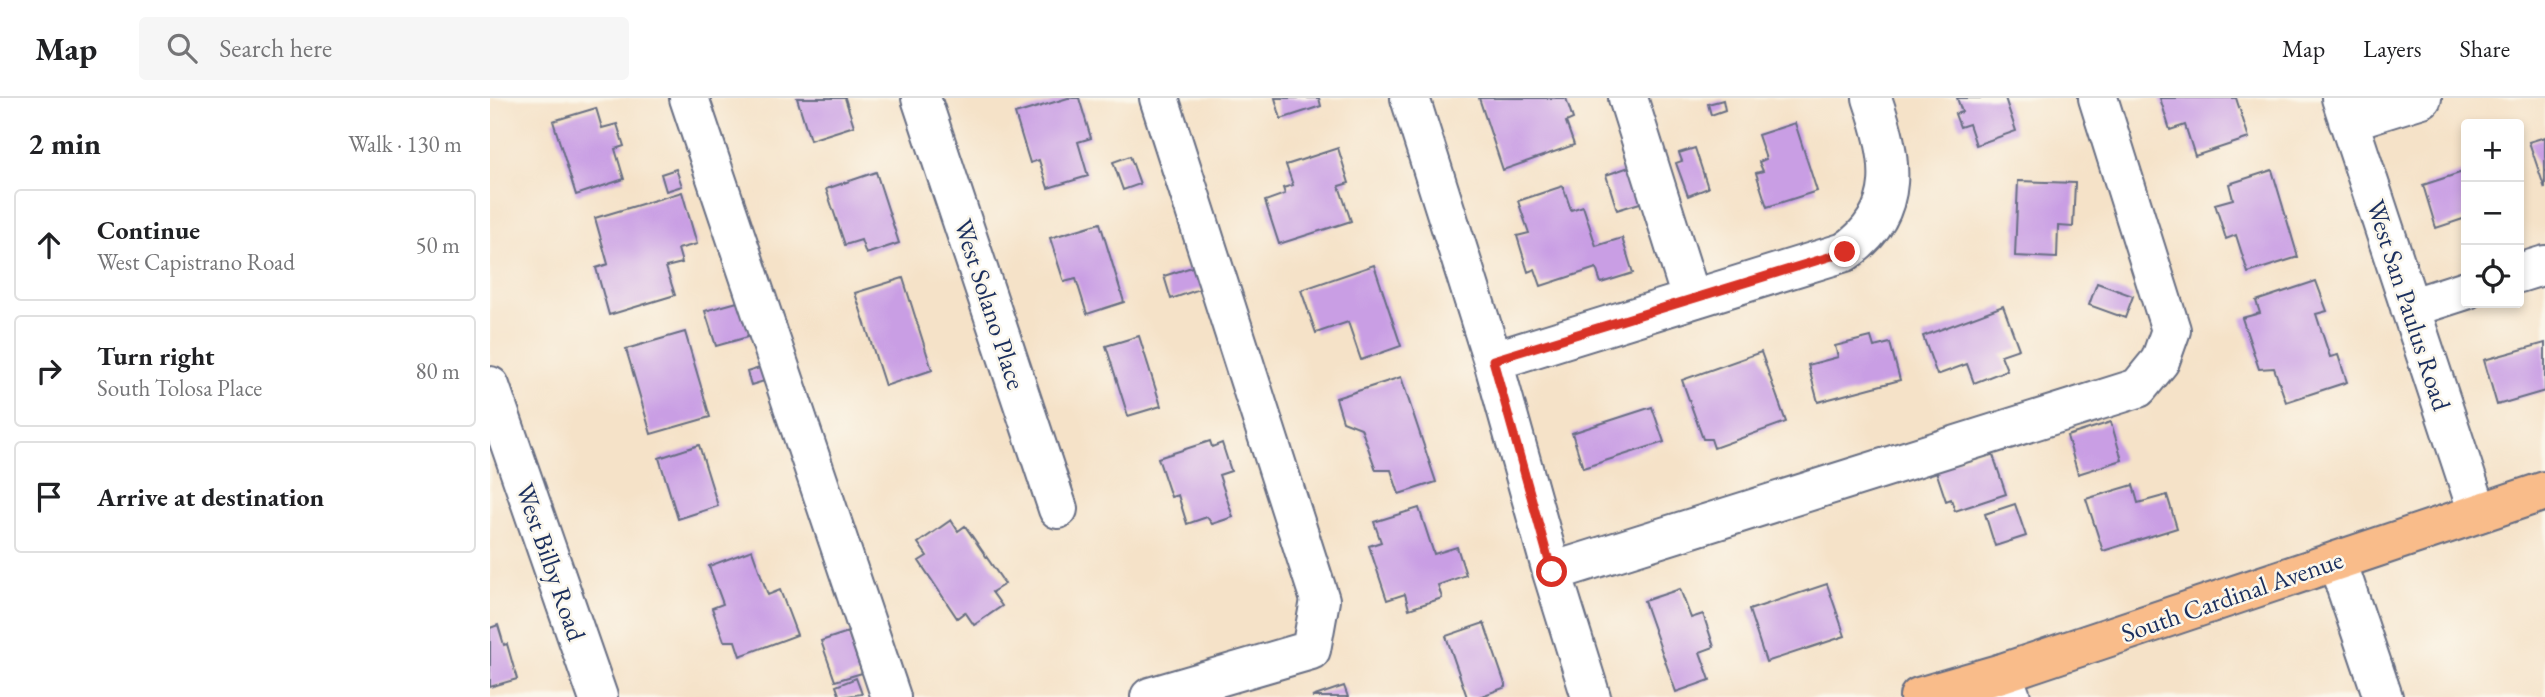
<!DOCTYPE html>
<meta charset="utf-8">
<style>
body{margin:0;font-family:"EB Garamond",serif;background:#f6f6f6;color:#202124}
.controls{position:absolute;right:21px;top:21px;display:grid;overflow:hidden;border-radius:7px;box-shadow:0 4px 10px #0003}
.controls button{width:63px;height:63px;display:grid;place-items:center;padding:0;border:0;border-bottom:2px solid #e0e0e0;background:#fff;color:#202124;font:35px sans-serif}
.stop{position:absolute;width:21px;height:21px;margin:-16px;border:5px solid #d93025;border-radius:50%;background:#fff}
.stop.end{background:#d93025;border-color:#fff;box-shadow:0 2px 7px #0008}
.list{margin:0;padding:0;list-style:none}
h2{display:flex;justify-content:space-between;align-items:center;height:91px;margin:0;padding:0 28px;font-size:30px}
h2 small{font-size:23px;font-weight:400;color:#757577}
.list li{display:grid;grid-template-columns:46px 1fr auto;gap:21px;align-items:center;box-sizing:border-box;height:112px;margin:0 14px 14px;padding:0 14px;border:2px solid #e0e0e0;border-radius:7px}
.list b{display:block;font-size:26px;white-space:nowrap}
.list p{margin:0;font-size:23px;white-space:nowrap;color:#757577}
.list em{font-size:23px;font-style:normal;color:#757577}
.icon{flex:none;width:38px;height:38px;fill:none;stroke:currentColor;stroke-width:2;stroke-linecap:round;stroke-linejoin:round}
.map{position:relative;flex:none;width:2055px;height:599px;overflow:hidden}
header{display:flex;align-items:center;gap:42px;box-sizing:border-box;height:98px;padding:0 35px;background:#fff;border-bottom:2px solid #e0e0e0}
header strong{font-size:33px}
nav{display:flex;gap:38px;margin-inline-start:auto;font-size:24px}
.search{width:490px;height:63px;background:#f6f6f6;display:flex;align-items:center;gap:18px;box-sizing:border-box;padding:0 24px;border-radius:7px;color:#757577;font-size:26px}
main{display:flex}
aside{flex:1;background:#fff}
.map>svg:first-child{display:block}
.building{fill:#c99ee4}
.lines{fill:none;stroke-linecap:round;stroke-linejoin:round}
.minor-casing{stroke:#676e83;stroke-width:42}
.major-casing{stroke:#676e83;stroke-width:42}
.minor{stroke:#fff;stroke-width:38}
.major{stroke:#f9bc8a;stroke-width:38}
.route{stroke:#d93025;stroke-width:9}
.labels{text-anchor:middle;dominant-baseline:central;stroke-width:5;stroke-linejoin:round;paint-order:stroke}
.street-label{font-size:26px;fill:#1b2f5e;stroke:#fbf7ec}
</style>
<header>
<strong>Map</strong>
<div class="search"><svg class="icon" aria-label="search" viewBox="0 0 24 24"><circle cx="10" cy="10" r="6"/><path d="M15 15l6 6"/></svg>Search here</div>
<nav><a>Map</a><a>Layers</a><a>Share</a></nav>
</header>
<main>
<aside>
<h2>2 min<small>Walk · 130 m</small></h2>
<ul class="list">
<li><svg class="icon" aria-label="ahead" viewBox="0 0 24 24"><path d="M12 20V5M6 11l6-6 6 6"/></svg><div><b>Continue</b><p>West Capistrano Road</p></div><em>50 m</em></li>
<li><svg class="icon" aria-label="right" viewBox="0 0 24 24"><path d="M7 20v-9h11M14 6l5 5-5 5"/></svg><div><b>Turn right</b><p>South Tolosa Place</p></div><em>80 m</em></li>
<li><svg class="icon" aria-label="arrive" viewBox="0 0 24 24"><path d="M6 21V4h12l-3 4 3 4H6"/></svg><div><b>Arrive at destination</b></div></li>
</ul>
</aside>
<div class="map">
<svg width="2055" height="599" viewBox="0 0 2055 599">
<rect width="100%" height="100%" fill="#fbf7ec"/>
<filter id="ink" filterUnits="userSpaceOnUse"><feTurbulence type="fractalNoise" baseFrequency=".0143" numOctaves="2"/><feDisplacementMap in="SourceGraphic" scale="14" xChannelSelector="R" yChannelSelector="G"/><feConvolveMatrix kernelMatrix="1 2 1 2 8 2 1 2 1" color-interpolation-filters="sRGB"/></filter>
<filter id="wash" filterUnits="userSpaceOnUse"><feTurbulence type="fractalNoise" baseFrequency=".00686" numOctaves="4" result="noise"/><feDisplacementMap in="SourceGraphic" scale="28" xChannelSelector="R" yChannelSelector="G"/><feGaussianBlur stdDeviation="1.57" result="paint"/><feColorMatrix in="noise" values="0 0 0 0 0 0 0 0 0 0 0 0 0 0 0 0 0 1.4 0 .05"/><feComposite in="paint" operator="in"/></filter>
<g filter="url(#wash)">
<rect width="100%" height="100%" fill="#f5e2c8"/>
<g id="blocks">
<!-- building -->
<path class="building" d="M307,0H355L364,28L320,42Z
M578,0H589L601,40L588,44L598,78L558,90L549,62L540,65L525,16Z
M785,0H829L831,8L791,21Z
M989,0H1076L1083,21L1076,24L1084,47L1013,72Z
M1467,0H1515L1526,33L1486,47L1479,26L1470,29L1465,16L1472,14Z
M1670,0H1746L1759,40L1705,58L1695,27L1680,32Z
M1233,2L1235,12L1221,17L1218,6Z
M106,10L112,30L127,26L134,48L125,51L134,81L86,97L63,23Z
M1305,25L1327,93L1277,109L1266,75L1273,73L1269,64L1276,61L1268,37Z
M2055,39V91L2039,44Z
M848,50L859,85L849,88L861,123L789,146L775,103L795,96L793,90L803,87L796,67Z
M1205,50L1218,90L1198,98L1186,65L1192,63L1189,55Z
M640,58L650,86L633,92L623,64Z
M1142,68L1153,104L1127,112L1116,77Z
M186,71L192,88L176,93L171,76Z
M1782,72L1808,159L1758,175L1746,137L1736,141L1725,106L1743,101L1739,86Z
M1976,73V120L1946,130L1933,87Z
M386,74L409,145L376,156L371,142L355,147L336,91Z
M1528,83L1585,85L1583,129L1568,128L1567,160L1525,158Z
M1073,88L1081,112L1093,108L1106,148L1132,140L1143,175L1111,185L1106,170L1051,188L1045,171L1038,174L1027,138L1039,135L1028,103Z
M192,94L207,146L188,151L192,165L176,169L185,197L119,217L106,170L118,166L105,120Z
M610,125L634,204L597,216L586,181L574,184L560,140Z
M884,167L911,248L871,262L858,224L826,235L811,192Z
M705,168L713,190L681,201L674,178Z
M413,180L442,272L395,288L365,195Z
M1826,183L1837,213L1826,216L1840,259L1848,257L1857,284L1796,304L1784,270L1769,271L1752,220L1770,215L1766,203Z
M1607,185L1643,198L1635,220L1599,207Z
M251,203L261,238L226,248L215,213Z
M1513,208L1529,251L1511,257L1517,272L1484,285L1477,266L1447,277L1433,238Z
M195,234L220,319L161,336L136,251Z
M649,238L671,308L638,318L616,248Z
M1381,239L1384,249L1400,245L1410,282L1328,304L1318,267L1348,259L1345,248Z
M2055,245V293L2007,307L1994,262Z
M1271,254L1296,324L1224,350L1221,341H1213L1192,282Z
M276,268L281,281L261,287L257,274Z
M911,279L946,384L909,396L901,372H886L871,330L853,323L846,300Z
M1162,309L1174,344L1093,370L1082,335Z
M1621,324L1632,362L1588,376L1577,338Z
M720,343L722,349L732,345L741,373L729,377L743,419L722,426L717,419L697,426L688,397L681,399L668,360Z
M209,347L228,408L188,421L169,360Z
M1501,351L1516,396L1465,413L1461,401L1456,403L1445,370Z
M1643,387L1648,405L1677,397L1687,430L1613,453L1596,401Z
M1525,406L1536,438L1505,448L1495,416Z
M929,410L944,456L967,449L976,477L948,487L952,500L919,511L915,496L897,502L879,448L891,444L884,424Z
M461,422L468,433L475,428L515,486L502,494L512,508L484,527L475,514L467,520L429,463L437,458L428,445Z
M262,452L278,497L290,492L307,537L250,558L245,543H234L222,510L233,506L219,468Z
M1337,486L1355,538L1276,564L1259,512Z
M1190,491L1201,520L1213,516L1224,549L1210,554L1220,582L1186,594L1154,503Z
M994,525L1016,589L989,599H977L956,538Z
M8,527L14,547L17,546L27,581L0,589V530Z
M358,534L372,575L345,583L331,543Z
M366,580L372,596L350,599L346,588Z
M854,588L858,599H822Z"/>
</g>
</g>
<g filter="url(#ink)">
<use href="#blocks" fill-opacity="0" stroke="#676e83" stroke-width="2"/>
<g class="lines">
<defs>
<path id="minor" d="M199,0L401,599
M431,0L568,411
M920,0L1003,263L1062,474L1101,599
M1138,0L1201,200
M1851,0L1988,415
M1858,23L1932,0
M2029,175L2055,167
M1920,210L1976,192
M1003,263L1355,154C1414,114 1402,58 1382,0
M0,288L108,599
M1847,463L1893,599
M1062,474L1648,290L1670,263L1681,232L1608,0
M1512,575L1521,599
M660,599L821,552L830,502L669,0"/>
<path id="major" d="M1429,599L1512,575L2055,393"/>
</defs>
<!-- minor casing -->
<use href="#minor" class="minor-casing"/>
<!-- major casing -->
<use href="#major" class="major-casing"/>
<!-- minor -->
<use href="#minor" class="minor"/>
<!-- major -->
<use href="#major" class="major"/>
</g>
</g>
<g class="lines" filter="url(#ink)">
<!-- route -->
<path class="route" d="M1062,474L1003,262L1355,154"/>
</g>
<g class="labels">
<!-- street labels -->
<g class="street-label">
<text transform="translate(500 206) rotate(72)">West Solano Place</text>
<text transform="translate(1919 207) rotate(72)">West San Paulus Road</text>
<text transform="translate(61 464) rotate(71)">West Bilby Road</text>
<text transform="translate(1742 498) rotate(-19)">South Cardinal Avenue</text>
</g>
</g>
</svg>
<div class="controls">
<button>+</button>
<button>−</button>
<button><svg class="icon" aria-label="locate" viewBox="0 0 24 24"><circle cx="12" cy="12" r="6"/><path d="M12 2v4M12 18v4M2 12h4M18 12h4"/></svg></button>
</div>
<div class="stop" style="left:1062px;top:474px"></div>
<div class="stop end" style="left:1355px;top:154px"></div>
</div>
</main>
